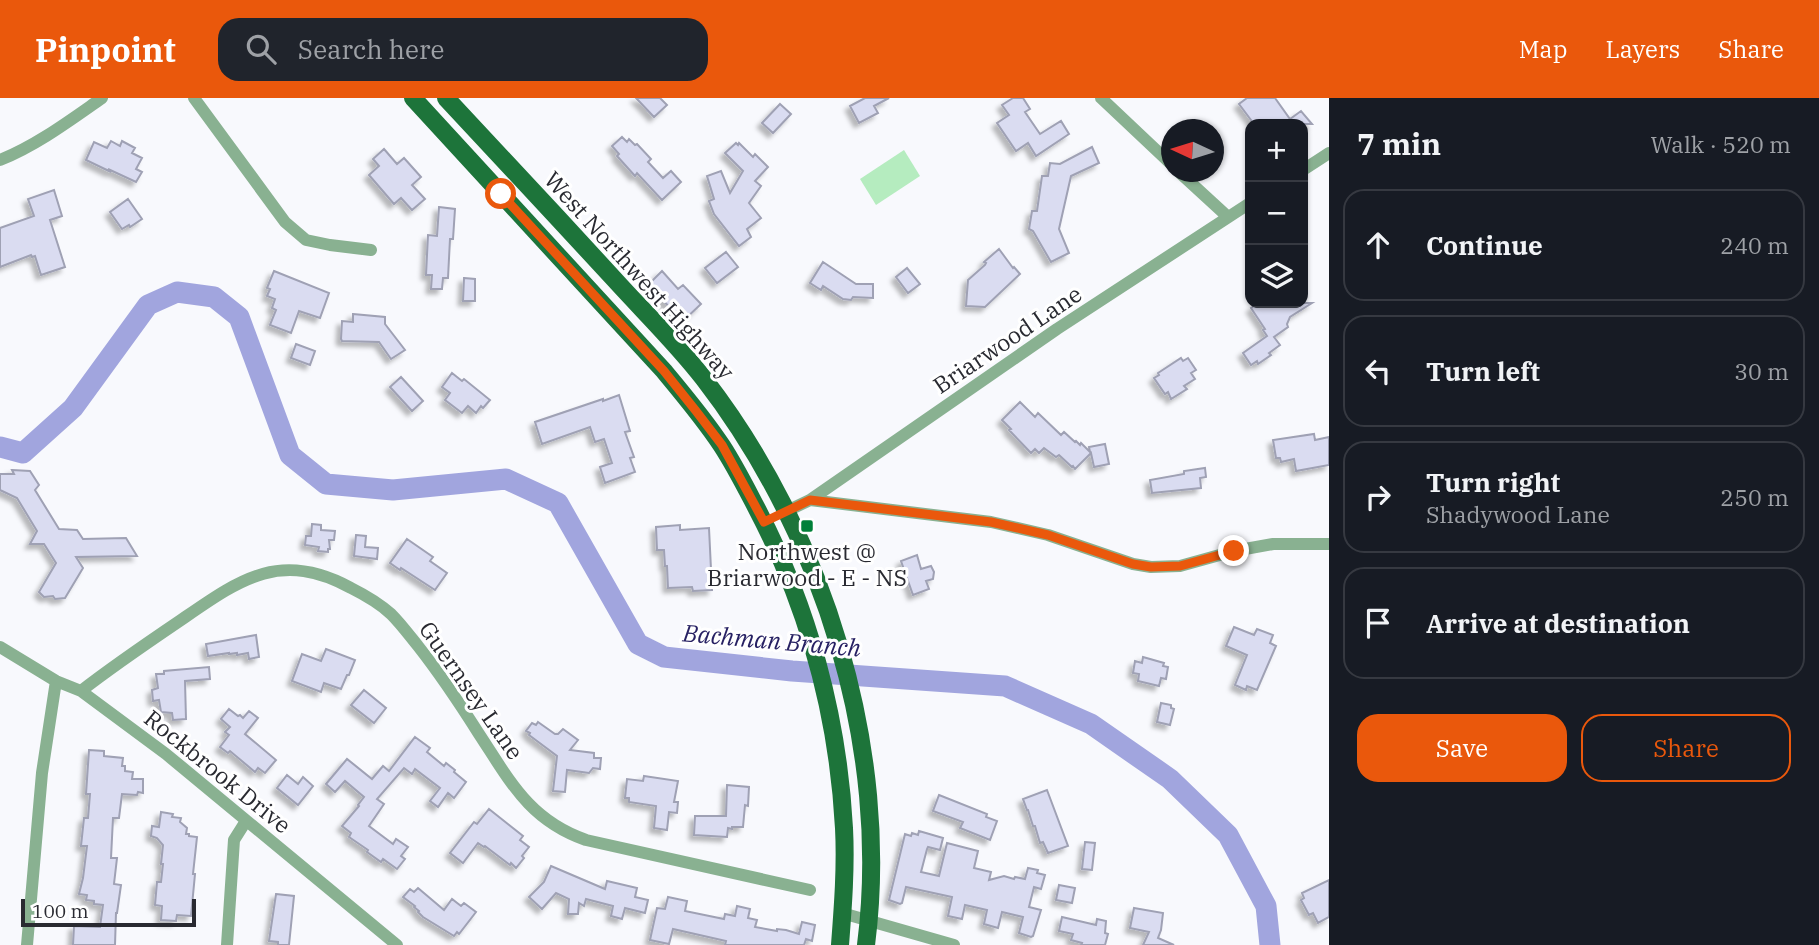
<!DOCTYPE html>
<meta charset="utf-8">
<style>
body{margin:0;font-family:"IBM Plex Serif",serif;background:#20242c;color:#f1f3f6}
.controls{position:absolute;right:21px;top:21px;display:grid;overflow:hidden;border-radius:14px;box-shadow:0 2px 5px #0004}
.controls button{width:63px;height:63px;display:grid;place-items:center;padding:0;border:0;border-bottom:2px solid #363941;background:#171b24;color:#f1f3f6;font:35px sans-serif}
.compass{position:absolute;left:1161px;top:21px;width:63px;height:63px;border-radius:50%;background:#171b24;box-shadow:0 2px 5px #0004;rotate:274deg}
.scale{position:absolute;left:21px;bottom:18px;width:175px;box-sizing:border-box;padding-left:7px;border:4px solid #292a31;border-top:0;font-size:19px;line-height:24px;white-space:nowrap;color:#292a31;-webkit-text-stroke:5px #fff;paint-order:stroke}
.stop{position:absolute;width:21px;height:21px;margin:-16px;border:5px solid #ea580c;border-radius:50%;background:#fff}
.stop.end{background:#ea580c;border-color:#fff;box-shadow:0 2px 7px #0008}
.list{margin:0;padding:0;list-style:none}
h2{display:flex;justify-content:space-between;align-items:center;height:91px;margin:0;padding:0 28px;font-size:30px}
h2 small{font-size:23px;font-weight:400;color:#9ea1a6}
.list li{display:grid;grid-template-columns:46px 1fr auto;gap:21px;align-items:center;box-sizing:border-box;height:112px;margin:0 14px 14px;padding:0 14px;border:2px solid #363941;border-radius:21px}
.list b{display:block;font-size:26px;white-space:nowrap}
.list p{margin:0;font-size:23px;white-space:nowrap;color:#9ea1a6}
.list em{font-size:23px;font-style:normal;color:#9ea1a6}
.actions{display:flex;gap:14px;padding:21px 28px}
.actions a{flex:1;padding:16px 0;border:2px solid #ea580c;border-radius:21px;text-align:center;font-size:24px;color:#ea580c}
.actions .main{background:#ea580c;color:#fff}
.icon{flex:none;width:38px;height:38px;fill:none;stroke:currentColor;stroke-width:2;stroke-linecap:round;stroke-linejoin:round}
.map{position:relative;flex:none;width:1329px;height:847px;overflow:hidden}
header{display:flex;align-items:center;gap:42px;box-sizing:border-box;height:98px;padding:0 35px;background:#ea580c;color:#fff}
header strong{font-size:33px}
nav{display:flex;gap:38px;margin-inline-start:auto;font-size:24px}
.search{width:490px;height:63px;background:#20242c;display:flex;align-items:center;gap:18px;box-sizing:border-box;padding:0 24px;border-radius:21px;color:#9ea1a6;font-size:26px}
main{display:flex}
aside{flex:1;background:#171b24}
.map>svg:first-child{display:block}
.green{fill:#b5ecbf}
.lines{fill:none;stroke-linecap:round;stroke-linejoin:round}
.river{stroke:#a1a5de;stroke-width:21}
.building{fill:#dadcf1;stroke:#9fa1b4;stroke-width:2;filter:url(#shadow)}
.street{stroke:#89b191;stroke-width:12}
.primary{stroke:#1d743a;stroke-width:18}
.route{stroke:#ea580c;stroke-width:9}
.poi-dot{fill:#008039;stroke:#fff;stroke-width:2.5}
.labels{text-anchor:middle;dominant-baseline:central;stroke-width:6;stroke-linejoin:round;paint-order:stroke}
.street-label{font-size:23px;fill:#292a31;stroke:#fff}
.poi-label{font-size:23px;fill:#292a31;stroke:#fff}
.water-label{font-size:24px;font-style:italic;fill:#272163;stroke:#fff}
</style>
<header>
<strong>Pinpoint</strong>
<div class="search"><svg class="icon" aria-label="search" viewBox="0 0 24 24"><circle cx="10" cy="10" r="6"/><path d="M15 15l6 6"/></svg>Search here</div>
<nav><a>Map</a><a>Layers</a><a>Share</a></nav>
</header>
<main>
<div class="map">
<svg width="1329" height="847" viewBox="0 0 1329 847">
<defs>
<filter id="shadow"><feDropShadow dx="-4.5" dy="4.5" stdDeviation="2" flood-color="#0004"/></filter>
</defs>
<rect width="100%" height="100%" fill="#f8f9fd"/>
<!-- green -->
<path class="green" d="M904,52L920,78L876,107L860,81Z"/>
<g class="lines">
<!-- river -->
<path class="river" d="M0,349L23,355L73,310L148,207L177,194L214,199L239,219L290,357L326,386L393,392L506,381L558,405L638,546L664,559L792,573L1005,588L1091,626L1170,681L1228,737L1266,808L1270,847"/>
</g>
<!-- building -->
<path class="building" d="M636,0H660L667,7L654,19Z
M865,0H889L874,8L878,15L859,25L850,8Z
M1013,0H1023L1030,11L1025,14L1040,36L1061,23L1069,36L1036,58L1028,45L1016,53L997,25L1009,17L1002,7Z
M1247,0H1275L1290,21L1301,13L1312,26H1254L1239,6Z
M780,6L791,16L773,35L762,25Z
M622,39L627,44L629,41L635,47L637,46L651,61L648,64L663,80L671,73L681,84L662,102L637,75L635,78L617,58L619,56L612,48Z
M111,43L120,48L122,43L135,50L132,55L142,60L136,71L142,74L136,84L108,71L111,74L86,62L94,44L107,50Z
M736,45L738,47L739,45L753,59L755,56L768,69L755,83L761,88L749,105L761,120L747,131L751,139L739,148L714,116L709,103L714,101L707,78L721,73L730,95L743,73L725,55Z
M1092,49L1099,65L1071,78L1059,131L1069,155L1051,164L1033,133L1029,131L1032,113H1037L1042,78H1048L1050,65L1060,66Z
M384,51L397,66L404,60L421,79L412,87L425,101L412,112L401,100L394,106L369,77L379,68L373,61Z
M54,92L62,118L50,122L65,169L41,177L35,158L32,159L31,157L0,169V130L34,118L28,101Z
M128,101L142,121L130,129L129,127L122,131L110,114Z
M439,109L455,111L453,141H450L448,180H443L442,191H431L432,177H426L428,137L437,138Z
M999,151L1013,170L1014,169L1020,176L985,209L966,208L968,182L985,167L986,165L984,164Z
M726,154L738,169L717,185L705,170Z
M823,164L856,186H873V200L853,199L851,202L843,201L823,188L821,192L810,185Z
M907,170L920,186L908,195L896,179Z
M274,173L329,195L320,220L299,213L291,235L270,227L276,212L272,210L275,201L267,198L270,191L267,190Z
M662,173L678,191L683,187L701,206L683,223L648,187Z
M464,180L475,181V203H463Z
M1259,205H1312L1290,219L1287,226L1288,229L1274,239L1280,247L1269,255L1271,257L1258,266L1257,263L1251,267L1243,255L1267,238L1263,232L1265,231L1251,210Z
M353,216L385,219V226L405,252L391,261L379,244L342,243L341,241L342,223L353,224Z
M296,246L315,253L310,267L291,260Z
M1181,260L1183,263L1188,260L1196,272L1191,275L1195,281L1184,288L1187,291L1171,301L1168,294L1165,296L1154,280L1159,277L1158,275Z
M452,275L462,283L464,281L490,302L483,310L481,308L476,315L468,308L462,315L445,302L450,295L442,289Z
M401,279L423,303L412,313L390,289Z
M619,297L630,333L625,334L634,359L630,360L635,374L605,385L600,369L612,365L604,341L595,344L590,329L542,346L535,324L603,301V303Z
M1020,304L1035,319L1038,315L1061,337L1064,334L1075,344L1076,343L1080,347L1081,345L1090,354L1089,349L1105,346L1109,366L1094,369L1091,355L1075,371L1073,368L1072,369L1059,357L1056,359L1044,350L1039,355L1035,351L1031,355L1009,332L1011,331L1002,322Z
M1314,336L1315,342L1329,339V367L1296,373L1294,361L1281,364L1280,360H1276L1273,342Z
M1205,370L1206,379L1200,380L1201,390L1152,395L1150,382L1184,376V373Z
M12,372L30,373L39,387L35,392L59,431L77,432L83,441L126,440L137,458L76,459L83,470L65,500L55,501L53,498L44,499L39,494L56,465L44,446H30L37,433L17,400L0,392V376H14Z
M312,426L321,427V432L335,433L334,442H329L330,451H328V454L318,453L319,449L305,447L306,438H311Z
M680,427V432L709,430L712,492L693,493L692,489L668,490L667,468H665L664,452H657L656,429Z
M356,437L366,438L365,449L378,450L377,461L354,458Z
M407,441L433,459L430,463L447,475L435,492L401,470L400,472L390,465Z
M917,457L921,471L931,468L934,474L933,481L926,483L929,491L913,497L901,463Z
M1234,529L1254,537L1257,531L1273,537L1270,545L1276,548L1257,592L1247,588L1246,592L1235,587L1247,557L1226,548Z
M256,537L259,559L249,561L248,555L237,557V555L229,556V555L208,558L206,546Z
M326,551L355,562L349,577H347L341,591L324,585L321,594L292,583L302,556L321,563Z
M1143,559L1164,565L1163,568L1168,569L1166,581L1161,580L1159,588L1138,583L1139,576L1133,575L1135,563L1142,565Z
M209,569L210,581L185,583L186,621L173,622L172,615L161,614L159,602L153,603L152,592L158,590L156,576H164V573Z
M364,592L386,610L374,625L351,607Z
M1161,605L1171,607V610L1174,611L1170,627L1157,624Z
M229,611L238,618L240,617L243,620L249,613L258,620L245,636L276,662L265,675L258,670L255,674L230,653L228,655L220,649L229,637L225,634L230,629L221,621Z
M538,624L555,636H558L563,631L578,642L570,652L594,655V660H601L600,671L593,670L589,675L567,672L565,694L553,693L557,658L529,637L530,635L526,633L532,625L536,627Z
M415,639L430,650L427,654L444,668L446,665L455,672L454,674L466,684L454,700L448,695L438,709L430,703L440,690L415,671L412,676L404,670L377,701L384,706L369,728L393,746L396,741L408,749L401,758L405,761L397,771L383,761L381,764L367,754L368,752L349,739L351,735L342,728L359,708L358,707L364,699L345,683L335,694L326,686L347,661L372,681L383,668L389,673Z
M89,652L104,653V658L123,660L122,668H125V673L133,674L132,681H143V695L138,694L137,697L122,696L119,720H113L111,760H117L114,786L121,787L117,815H116L115,847H73L74,828L100,829L103,807L94,806V803L86,802L87,797L79,796L83,780L87,748H81L84,720H88L90,696H86Z
M287,677L298,686L303,679L313,688L298,707L277,690Z
M644,678L678,683L674,704H678L677,715L669,714L667,732L654,730L656,708L629,704V700H625L627,681L643,683Z
M727,687L749,689L748,708L745,707L743,729H732V731L728,730L727,739L694,737L695,718H726Z
M1047,692L1068,748L1048,755L1043,744L1040,745L1035,728H1033L1028,712H1027L1023,701Z
M939,697L987,716L986,719L997,723L990,742L960,730L963,724L933,713Z
M489,711L523,738L520,742L529,749L522,758L524,760L516,770L511,765L510,767L485,748L484,749L478,745L463,765L450,755L474,724L477,726Z
M161,714L173,716L172,719L181,720L180,724L187,730L186,736H189V738L197,739L193,776H195L191,818L177,817L176,823L161,822L162,808L155,807L157,784H161L163,766H161L163,747L157,740L151,738L152,728L159,729Z
M919,733L943,740L940,752L928,749L927,751L921,774L939,778L947,745L978,753L974,770L991,774L989,782L1004,778L1014,781L1015,779L1025,781L1028,770L1038,772L1037,775L1045,777L1041,791L1034,789L1029,809L1041,812L1033,838L1031,839L1019,835L1023,819L1002,814L998,830L984,826L987,812L965,807L962,821L948,818L952,799L906,789L902,805L900,806L889,802L905,736L911,738L912,735L918,737Z
M1085,744L1095,745L1092,772L1082,771Z
M551,768L605,791L607,783L637,790L635,799L648,802L645,815L625,810L622,821L611,818L613,808L586,801L584,808L579,805L578,816H568L569,801L556,795L542,811L529,799L544,784Z
M1329,782V819L1318,825L1313,815L1309,817L1301,802L1304,800L1302,795Z
M1059,787L1075,790L1072,805L1056,802Z
M418,790L444,812L452,801L461,808L464,805L476,814L459,836L457,834L454,838L423,819L418,814L419,813L414,809L415,808L403,799L410,791L414,794Z
M276,796L294,798L289,847H278V844L269,843Z
M668,799L687,803L685,813L724,821L725,816L735,818L737,808L750,811L748,820L757,822L755,829L777,833V831L786,832L799,836L802,824L815,827L812,843L806,841L804,847H725L726,843L673,831L669,846L650,842L657,810L665,811Z
M1134,810L1163,815L1161,832L1158,840L1174,847H1143L1149,834L1130,830Z
M1062,819L1096,827L1097,821L1106,823L1105,835L1108,836L1105,847H1081L1082,845L1071,842L1073,836L1059,833Z"/>
<g class="lines">
<!-- street -->
<path class="street" d="M194,0L285,124L306,142L330,147L371,152
M1101,0L1171,66
M0,62C37,47 69,23 102,0
M1303,72L1329,55
M1179,74L1228,119
M810,402L991,424L1048,437L1133,466L1151,469L1180,468L1234,453L1273,446H1329
M787,413L810,402L1057,231L1250,105
M0,549L56,583L81,593L166,656L397,847
M81,593C113,568 147,545 181,522C239,482 280,451 351,490C365,497 379,505 391,516C401,526 409,537 418,548C440,576 460,606 479,636C510,683 529,722 586,742L810,792
M842,815L954,847
M27,847L42,675L56,583
M227,847L234,742L246,723"/>
<!-- primary -->
<path class="primary" d="M413,0L664,273C684,297 705,322 722,348C735,368 745,388 756,409C808,508 838,618 844,730C846,769 843,808 840,847
M446,0C503,61 559,121 615,182C645,215 677,246 704,281C824,436 891,652 866,847"/>
</g>
<g class="lines">
<!-- route -->
<path class="route" d="M501,96L664,273L696,313L722,347L764,424L810,402L991,424L1048,437L1133,466L1151,469L1180,468L1234,453"/>
</g>
<!-- markers -->
<rect class="poi-dot" x="800" y="421" width="14" height="14" rx="3.5"/>
<g class="labels">
<!-- street labels -->
<g class="street-label">
<text transform="translate(640 177) rotate(48)">West Northwest Highway</text>
<text transform="translate(1007 241) rotate(-34)">Briarwood Lane</text>
<text transform="translate(472 592) rotate(55)">Guernsey Lane</text>
<text transform="translate(218 673) rotate(39)">Rockbrook Drive</text>
</g>
<!-- poi labels -->
<g class="poi-label">
<text x="807" y="453">Northwest @<tspan x="807" dy="26">Briarwood - E - NS</tspan></text>
</g>
<!-- water labels -->
<g class="water-label">
<text transform="translate(772 542) rotate(5)">Bachman Branch</text>
</g>
</g>
</svg>
<div class="controls">
<button>+</button>
<button>−</button>
<button><svg class="icon" aria-label="layers" viewBox="0 0 24 24"><path d="M12 4l9 5-9 5-9-5zM3 14l9 5 9-5"/></svg></button>
</div>
<svg class="compass" viewBox="-18 -18 36 36"><path d="M0-13l5 13h-10z" fill="#e53935"/><path d="M0 13l5-13h-10z" fill="#9ea1a6"/></svg>
<div class="scale">100 m</div>
<div class="stop" style="left:501px;top:96px"></div>
<div class="stop end" style="left:1234px;top:453px"></div>
</div>
<aside>
<h2>7 min<small>Walk · 520 m</small></h2>
<ul class="list">
<li><svg class="icon" aria-label="ahead" viewBox="0 0 24 24"><path d="M12 20V5M6 11l6-6 6 6"/></svg><div><b>Continue</b></div><em>240 m</em></li>
<li><svg class="icon" aria-label="left" viewBox="0 0 24 24"><path d="M17 20v-9H6M10 6l-5 5 5 5"/></svg><div><b>Turn left</b></div><em>30 m</em></li>
<li><svg class="icon" aria-label="right" viewBox="0 0 24 24"><path d="M7 20v-9h11M14 6l5 5-5 5"/></svg><div><b>Turn right</b><p>Shadywood Lane</p></div><em>250 m</em></li>
<li><svg class="icon" aria-label="arrive" viewBox="0 0 24 24"><path d="M6 21V4h12l-3 4 3 4H6"/></svg><div><b>Arrive at destination</b></div></li>
</ul>
<div class="actions"><a class="main">Save</a><a>Share</a></div>
</aside>
</main>
